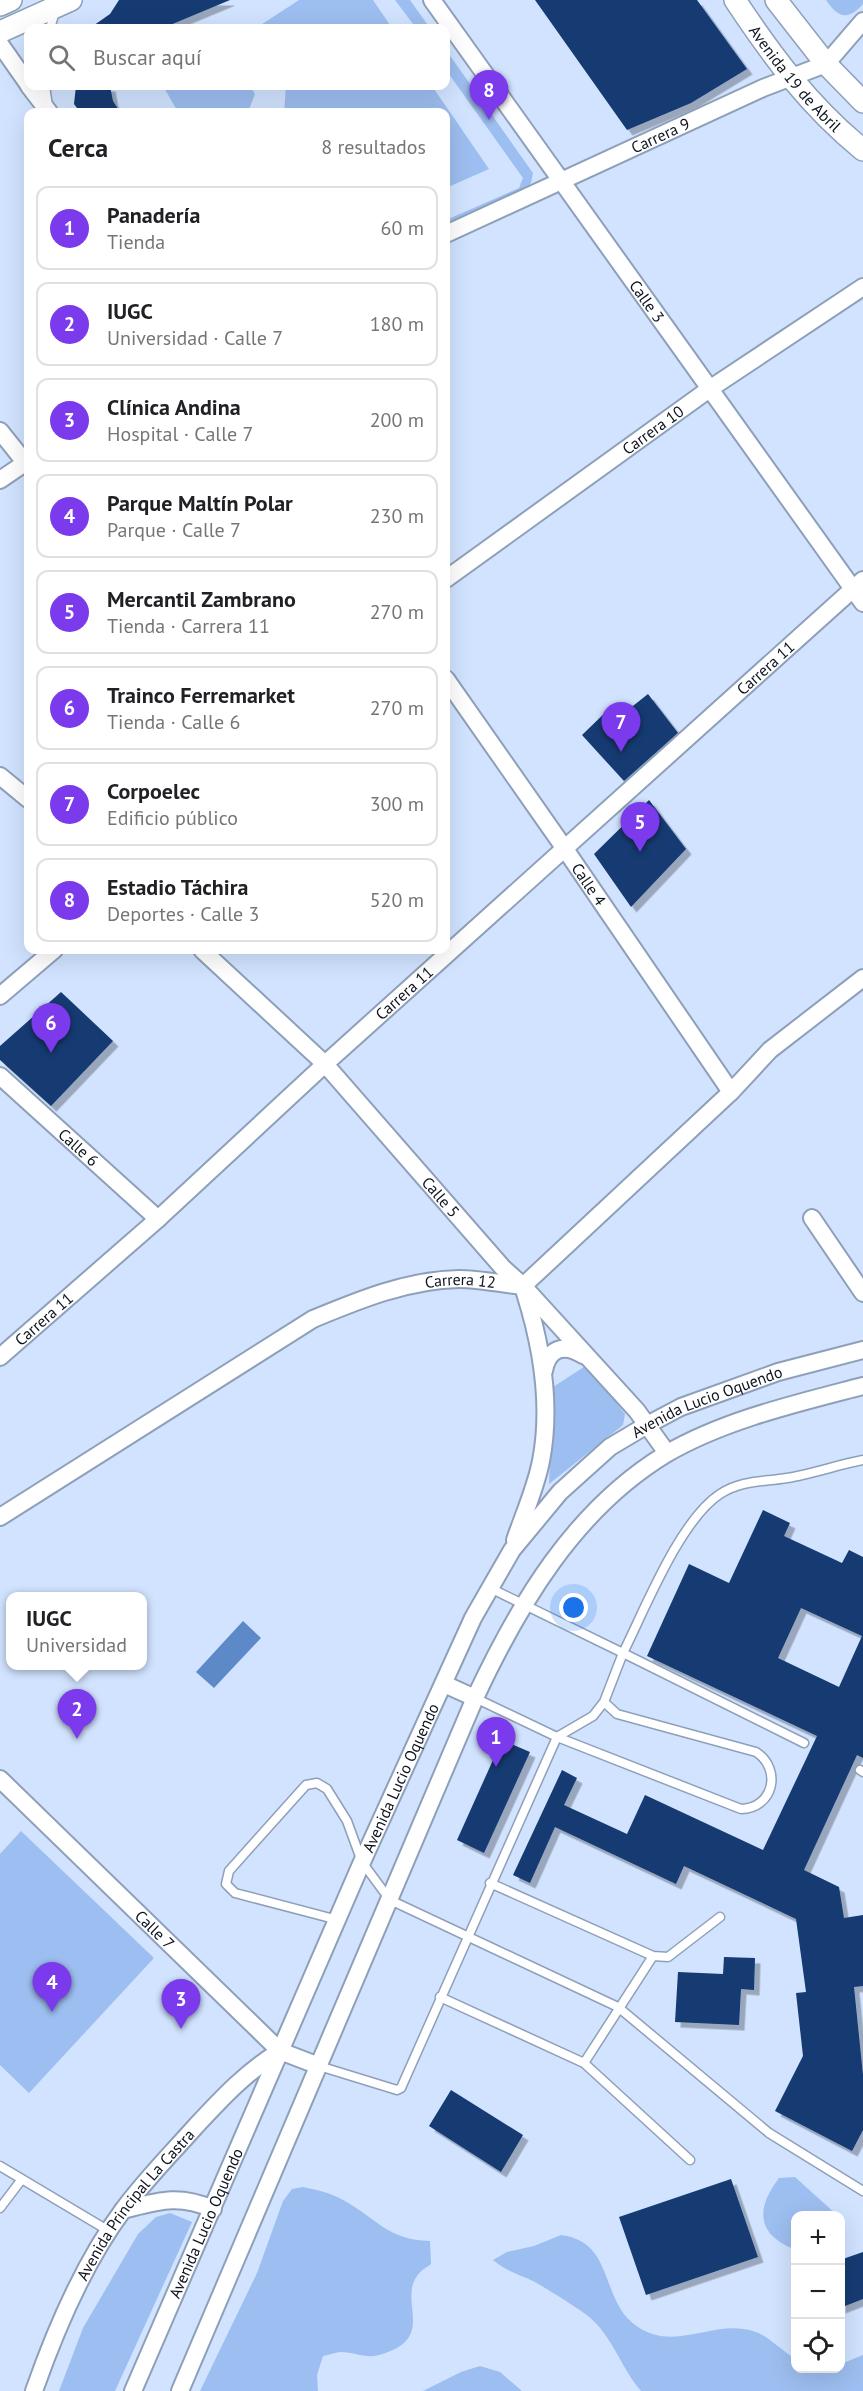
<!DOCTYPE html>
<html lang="es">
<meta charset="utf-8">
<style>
body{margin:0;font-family:"PT Sans",sans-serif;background:#f6f6f6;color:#202124}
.controls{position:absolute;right:18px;bottom:18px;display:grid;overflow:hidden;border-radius:12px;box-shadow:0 6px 24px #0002}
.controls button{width:54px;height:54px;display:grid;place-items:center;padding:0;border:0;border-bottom:2px solid #e0e0e0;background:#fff;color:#202124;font:30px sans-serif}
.you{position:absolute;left:574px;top:1608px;width:21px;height:21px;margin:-15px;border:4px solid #fff;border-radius:50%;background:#1a73e8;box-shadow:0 0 0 9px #1a73e833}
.badge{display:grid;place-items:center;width:39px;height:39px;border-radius:50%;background:#7c3aed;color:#fff;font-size:20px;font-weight:700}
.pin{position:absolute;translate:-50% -50px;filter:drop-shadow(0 2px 3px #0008)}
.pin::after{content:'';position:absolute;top:32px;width:21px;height:18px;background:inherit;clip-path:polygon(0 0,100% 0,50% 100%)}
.popup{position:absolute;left:6px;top:1592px;width:141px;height:78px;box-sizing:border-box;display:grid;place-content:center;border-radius:12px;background:#fff;filter:drop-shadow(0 2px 4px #0005);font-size:20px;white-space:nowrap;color:#757577}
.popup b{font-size:22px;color:#202124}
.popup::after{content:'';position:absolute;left:50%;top:100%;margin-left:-12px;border:12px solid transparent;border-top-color:#fff}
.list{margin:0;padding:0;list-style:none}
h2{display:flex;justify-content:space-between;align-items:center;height:78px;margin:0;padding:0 24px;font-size:26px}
h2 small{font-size:20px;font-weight:400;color:#757577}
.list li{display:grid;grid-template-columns:39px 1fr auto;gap:18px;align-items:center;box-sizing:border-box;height:84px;margin:0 12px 12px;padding:0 12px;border:2px solid #e0e0e0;border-radius:12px}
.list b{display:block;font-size:22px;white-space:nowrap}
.list p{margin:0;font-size:20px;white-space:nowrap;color:#757577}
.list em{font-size:20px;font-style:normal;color:#757577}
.icon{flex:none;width:33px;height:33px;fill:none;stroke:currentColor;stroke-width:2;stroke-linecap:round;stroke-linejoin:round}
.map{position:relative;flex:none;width:863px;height:2391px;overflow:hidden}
.search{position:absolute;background:#fff;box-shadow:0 6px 24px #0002;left:24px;top:24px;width:426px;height:66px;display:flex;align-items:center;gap:15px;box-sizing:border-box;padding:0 21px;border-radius:12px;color:#757577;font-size:22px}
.panel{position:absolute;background:#fff;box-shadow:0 6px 24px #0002;left:24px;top:108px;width:426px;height:846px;border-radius:12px}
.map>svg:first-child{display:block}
.green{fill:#9dbef0}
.water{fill:#5e89c8}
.building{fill:#133a73;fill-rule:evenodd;filter:url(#shadow)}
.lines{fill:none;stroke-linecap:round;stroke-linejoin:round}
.service-casing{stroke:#8ea0b9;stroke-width:11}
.minor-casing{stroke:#8ea0b9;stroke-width:20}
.tertiary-casing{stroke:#8ea0b9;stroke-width:24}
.service{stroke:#fff;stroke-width:8}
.minor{stroke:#fff;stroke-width:16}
.tertiary{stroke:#fff;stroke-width:21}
.labels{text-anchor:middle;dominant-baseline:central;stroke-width:6;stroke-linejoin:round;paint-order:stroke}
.street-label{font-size:16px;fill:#0d131d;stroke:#e8f0fb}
</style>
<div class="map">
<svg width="863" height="2391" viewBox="0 0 863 2391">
<defs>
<filter id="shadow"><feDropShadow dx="5.5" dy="5.5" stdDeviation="0" flood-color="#0004"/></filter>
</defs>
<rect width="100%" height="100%" fill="#d1e3ff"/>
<!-- green -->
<path class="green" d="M299,0H373L392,28H256Z
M395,0H410L430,28H416Z
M826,0H863V4C848,21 838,18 826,0Z
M446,50L533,173L531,183L526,188L446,224V220L519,188L523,178L446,70Z
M163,86H250L255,94L248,112H178Z
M286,86H432L489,169L446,188V112H284Z
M587,1365L625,1414L623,1425L549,1484L553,1387Z
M21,1831L154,1958L29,2093L0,2065V1854Z
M795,2177L837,2215L796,2216L794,2249C756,2234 756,2208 779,2178Z
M303,2187C317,2190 331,2193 343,2200C378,2219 387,2240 430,2241L431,2264C427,2267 420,2271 417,2276C398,2302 438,2339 379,2355C366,2359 354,2352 341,2352C336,2352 329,2355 323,2356L317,2375L318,2391H200L257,2273L283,2201L292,2189Z
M170,2213L192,2222L115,2391H59L83,2328L138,2234L156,2217Z
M561,2235C616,2242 599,2302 638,2327C675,2352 714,2319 753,2331C768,2335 781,2351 795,2358L796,2368H840L841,2364L863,2355V2391H641C621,2368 612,2335 588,2316C578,2308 544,2287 533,2281C518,2274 506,2271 493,2260L507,2252L534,2246Z
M480,2366L500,2372L522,2391H423L461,2372Z"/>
<!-- water -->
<path class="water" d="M243,1621L261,1638L214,1688L196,1672Z"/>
<!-- building -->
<path class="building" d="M119,0H230L163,28H90L110,14Z
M535,0H697L747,69L691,103L627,130Z
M76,86H110L113,101L120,112H80L74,104Z
M648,694L678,733L624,781L582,735L611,707L619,717Z
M649,800L686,849L631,907L594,854Z
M61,992L113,1041L51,1106L0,1060V1046Z
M763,1510L790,1523L784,1536L842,1563L849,1550L863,1557V1758L857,1755L804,1870L839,1887L844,1918L863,1915V1986L854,1987L863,2075V2130L852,2151L775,2111L803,2056L796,1993L806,1992L796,1919L684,1866L676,1884L555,1827L530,1883L513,1875L562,1770L577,1778L564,1805L627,1834L645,1795L763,1850L817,1736L647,1656L689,1564L729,1583ZM801,1608L862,1636L839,1687L778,1658Z
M502,1740L530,1752L484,1853L457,1840Z
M724,1957L755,1958L754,1990L741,1989L739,2025L675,2022L678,1972L723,1974Z
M451,2090L523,2135L501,2172L429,2126Z
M731,2179L758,2257L646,2295L619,2217Z
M863,2252V2299L840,2308V2260Z"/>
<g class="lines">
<defs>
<path id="service" d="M50,28L55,12
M45,86L48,106
M490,1588L623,1653L604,1702L593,1716L557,1737
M557,1737L741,1809C774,1808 782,1769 756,1752L617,1714L604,1702
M804,1743L623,1653C645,1609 680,1520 720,1494C742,1480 763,1482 787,1478C812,1474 837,1465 863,1460
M860,1770L863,1772
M490,1883L653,1956L668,1957L720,1917
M338,1920L235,1893L226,1884L229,1871L306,1785L317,1783L327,1789L347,1821L362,1862L390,1900L618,2007L769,2133L863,2191
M440,1997L584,2063L690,2160
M584,2063L653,1956
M319,2066L397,2090L401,2088L557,1737L475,1698
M0,2166L109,2231
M0,2208L22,2179"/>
<g id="minor">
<path id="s1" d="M432,0L863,603"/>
<path d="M0,44L28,84"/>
<path d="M29,86L49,112"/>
<path id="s2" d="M446,234L763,88L826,64L863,21"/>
<path d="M0,431L28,466"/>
<path d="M0,480L28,461"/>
<path id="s3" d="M446,579L708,390L863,287"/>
<path id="s4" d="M446,679L565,849L731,1092"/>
<path d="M0,776L28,799"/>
<path id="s5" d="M202,950L325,1064L503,1268L523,1286L637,1411L667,1453"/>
<path d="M0,996L54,950"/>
<path id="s6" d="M0,1076L158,1219"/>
<path d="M812,1218L863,1293"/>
<path id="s7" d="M0,1357L158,1219L325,1064L863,580"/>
<path d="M544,1371C548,1348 564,1343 583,1355"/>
<path id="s8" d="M0,1517L313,1319C359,1300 407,1280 459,1279C480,1279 502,1284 523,1286L731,1092L770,1050L863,978"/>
<path d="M515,1540C524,1514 536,1487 541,1461C552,1404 542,1347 525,1293"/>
<path d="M444,1684L475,1698"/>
<path id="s9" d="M0,1779L280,2051L319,2066"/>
<path d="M123,2210C159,2201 178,2194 213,2209"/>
<path id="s10" d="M34,2391C55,2331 85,2261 123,2210C145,2180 171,2154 195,2127C222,2098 246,2072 280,2051"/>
<path id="s11" d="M133,2391L362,1862L473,1618L512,1550L560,1492L610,1447L647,1425L681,1407L778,1372L863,1350"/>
<path d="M180,2391L475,1698C519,1604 574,1510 666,1454C724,1420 798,1403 863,1386"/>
</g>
<g id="tertiary">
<path id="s12" d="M735,0C772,56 810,107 863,150"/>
<path d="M776,0L826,64L863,102"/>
<path d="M0,5L11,0"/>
<path d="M0,32L71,0"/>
</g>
</defs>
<!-- service casing -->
<use href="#service" class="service-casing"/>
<!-- minor casing -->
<use href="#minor" class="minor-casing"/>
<!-- tertiary casing -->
<use href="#tertiary" class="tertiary-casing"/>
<!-- service -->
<use href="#service" class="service"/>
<!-- minor -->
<use href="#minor" class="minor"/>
<!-- tertiary -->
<use href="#tertiary" class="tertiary"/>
</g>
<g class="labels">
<!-- street labels -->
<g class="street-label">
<text stroke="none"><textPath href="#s12" startOffset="99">Avenida 19 de Abril</textPath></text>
<text stroke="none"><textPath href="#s2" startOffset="236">Carrera 9</textPath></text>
<text stroke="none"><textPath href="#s1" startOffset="370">Calle 3</textPath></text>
<text stroke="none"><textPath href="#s3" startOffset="255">Carrera 10</textPath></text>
<text stroke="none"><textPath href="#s7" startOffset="1030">Carrera 11</textPath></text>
<text stroke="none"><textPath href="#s4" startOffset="250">Calle 4</textPath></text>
<text stroke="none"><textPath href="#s7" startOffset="544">Carrera 11</textPath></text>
<text stroke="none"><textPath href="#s6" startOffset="106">Calle 6</textPath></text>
<text stroke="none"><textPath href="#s5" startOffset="344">Calle 5</textPath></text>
<text stroke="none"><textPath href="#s8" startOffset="524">Carrera 12</textPath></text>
<text stroke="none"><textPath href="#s7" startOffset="58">Carrera 11</textPath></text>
<text stroke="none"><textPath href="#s11" startOffset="1173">Avenida Lucio Oquendo</textPath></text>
<text stroke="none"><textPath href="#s11" startOffset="669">Avenida Lucio Oquendo</textPath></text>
<text stroke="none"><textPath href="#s9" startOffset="216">Calle 7</textPath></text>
<text stroke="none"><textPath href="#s10" startOffset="214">Avenida Principal La Castra</textPath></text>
<text stroke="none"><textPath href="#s11" startOffset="183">Avenida Lucio Oquendo</textPath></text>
</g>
</g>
</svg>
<div class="controls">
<button>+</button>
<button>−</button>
<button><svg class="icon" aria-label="locate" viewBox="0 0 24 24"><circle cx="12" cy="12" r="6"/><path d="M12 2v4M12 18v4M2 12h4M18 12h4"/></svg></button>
</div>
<div class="you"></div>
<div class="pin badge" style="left:496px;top:1767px">1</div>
<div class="pin badge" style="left:77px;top:1739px">2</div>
<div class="popup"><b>IUGC</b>Universidad</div>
<div class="pin badge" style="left:181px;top:2029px">3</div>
<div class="pin badge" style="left:52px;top:2012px">4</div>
<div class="pin badge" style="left:640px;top:852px">5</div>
<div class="pin badge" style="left:51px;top:1053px">6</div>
<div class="pin badge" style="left:621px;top:752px">7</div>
<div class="pin badge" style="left:489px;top:120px">8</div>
<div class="search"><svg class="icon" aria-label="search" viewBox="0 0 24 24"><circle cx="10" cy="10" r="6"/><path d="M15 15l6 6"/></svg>Buscar aquí</div>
<section class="panel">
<h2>Cerca<small>8 resultados</small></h2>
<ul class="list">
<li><span class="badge">1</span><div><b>Panadería</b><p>Tienda</p></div><em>60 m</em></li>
<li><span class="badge">2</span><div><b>IUGC</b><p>Universidad · Calle 7</p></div><em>180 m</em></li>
<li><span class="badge">3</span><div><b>Clínica Andina</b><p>Hospital · Calle 7</p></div><em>200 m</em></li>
<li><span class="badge">4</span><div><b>Parque Maltín Polar</b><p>Parque · Calle 7</p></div><em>230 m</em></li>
<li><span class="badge">5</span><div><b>Mercantil Zambrano</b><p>Tienda · Carrera 11</p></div><em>270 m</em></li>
<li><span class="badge">6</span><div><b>Trainco Ferremarket</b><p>Tienda · Calle 6</p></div><em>270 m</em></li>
<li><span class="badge">7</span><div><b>Corpoelec</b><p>Edificio público</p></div><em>300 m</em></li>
<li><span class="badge">8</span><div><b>Estadio Táchira</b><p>Deportes · Calle 3</p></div><em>520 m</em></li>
</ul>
</section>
</div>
